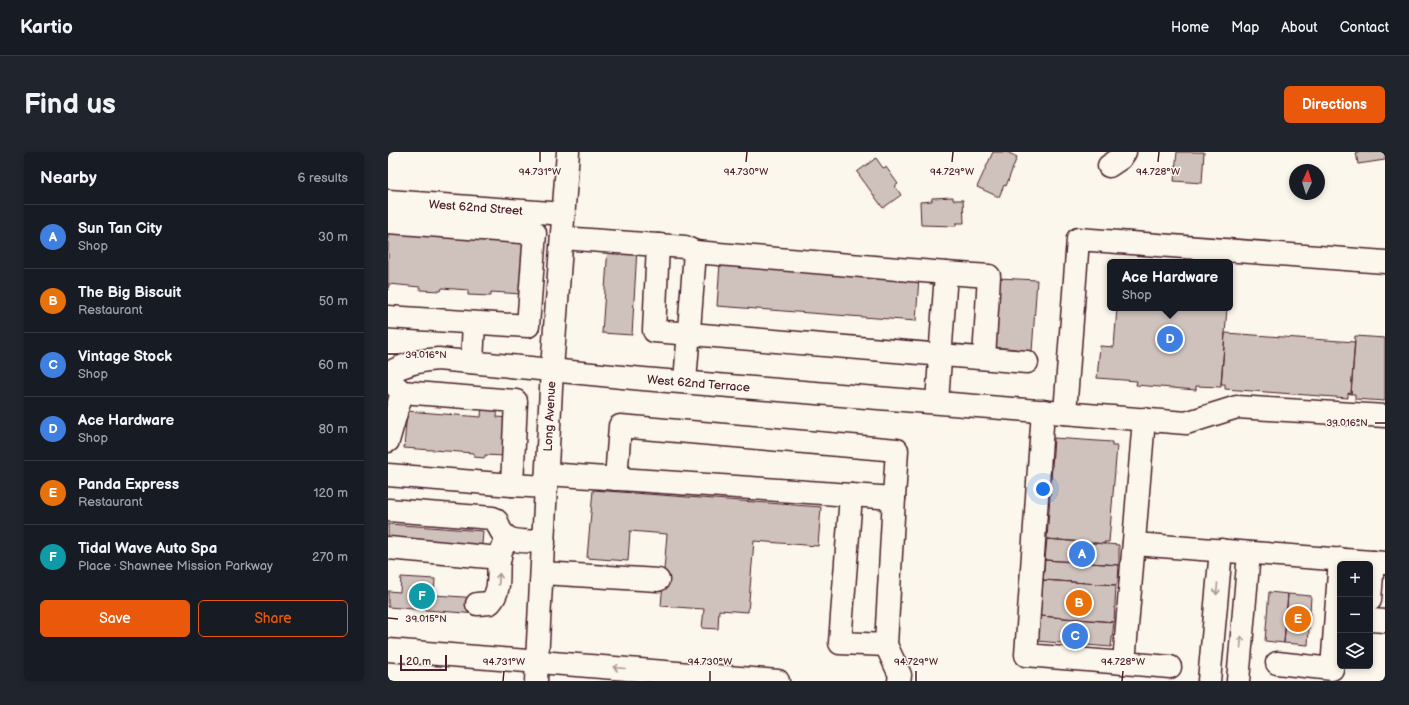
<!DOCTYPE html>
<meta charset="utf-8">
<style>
body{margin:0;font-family:"Balsamiq Sans",sans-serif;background:#20242c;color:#f1f3f6}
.controls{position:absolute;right:12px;bottom:12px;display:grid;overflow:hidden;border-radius:6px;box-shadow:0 2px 6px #0003}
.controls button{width:36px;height:36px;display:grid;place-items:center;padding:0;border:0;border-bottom:1px solid #363941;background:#171b24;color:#f1f3f6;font:20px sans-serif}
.compass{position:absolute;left:901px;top:12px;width:36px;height:36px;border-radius:50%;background:#171b24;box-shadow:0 2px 6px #0003;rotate:4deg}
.scale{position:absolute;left:12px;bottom:10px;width:47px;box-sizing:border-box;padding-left:4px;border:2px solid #4a1f2b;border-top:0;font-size:11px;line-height:14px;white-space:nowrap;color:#4a1f2b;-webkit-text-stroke:3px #fbf7ec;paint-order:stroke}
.you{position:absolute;left:655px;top:337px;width:14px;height:14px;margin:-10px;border:3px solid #fff;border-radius:50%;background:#1a73e8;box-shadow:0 0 0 6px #1a73e833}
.badge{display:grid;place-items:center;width:26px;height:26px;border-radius:50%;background:#ea580c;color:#fff;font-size:13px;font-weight:700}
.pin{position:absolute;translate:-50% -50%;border:2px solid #fff;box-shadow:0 1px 4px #0006}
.popup{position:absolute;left:719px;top:107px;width:126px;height:52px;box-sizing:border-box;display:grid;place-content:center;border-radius:6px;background:#171b24;filter:drop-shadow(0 1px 3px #0005);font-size:13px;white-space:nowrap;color:#9ea1a6}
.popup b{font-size:15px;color:#f1f3f6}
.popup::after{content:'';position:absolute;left:50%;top:100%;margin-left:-8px;border:8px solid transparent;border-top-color:#171b24}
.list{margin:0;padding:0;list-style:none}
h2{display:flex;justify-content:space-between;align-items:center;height:52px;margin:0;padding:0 16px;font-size:17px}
h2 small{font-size:13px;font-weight:400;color:#9ea1a6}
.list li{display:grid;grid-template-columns:26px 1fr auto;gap:12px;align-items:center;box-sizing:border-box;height:64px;padding:0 16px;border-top:1px solid #363941}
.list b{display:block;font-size:15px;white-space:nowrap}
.list p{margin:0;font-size:13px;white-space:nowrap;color:#9ea1a6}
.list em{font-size:13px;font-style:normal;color:#9ea1a6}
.actions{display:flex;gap:8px;padding:12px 16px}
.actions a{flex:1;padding:9px 0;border:1px solid #ea580c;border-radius:6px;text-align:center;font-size:14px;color:#ea580c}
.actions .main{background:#ea580c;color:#fff}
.icon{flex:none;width:22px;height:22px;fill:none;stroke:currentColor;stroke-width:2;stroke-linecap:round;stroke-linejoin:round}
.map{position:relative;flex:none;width:997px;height:529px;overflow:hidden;border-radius:6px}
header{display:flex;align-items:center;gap:24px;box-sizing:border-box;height:56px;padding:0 20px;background:#171b24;border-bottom:1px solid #363941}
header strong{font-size:19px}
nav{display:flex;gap:22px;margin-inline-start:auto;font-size:14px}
.intro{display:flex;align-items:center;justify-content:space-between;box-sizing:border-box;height:96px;padding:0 24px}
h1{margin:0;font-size:28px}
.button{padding:10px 18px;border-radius:6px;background:#ea580c;color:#fff;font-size:14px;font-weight:700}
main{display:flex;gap:24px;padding:0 24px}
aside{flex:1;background:#171b24;border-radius:6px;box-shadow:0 2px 6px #0003}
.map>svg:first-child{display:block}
.building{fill:#cfc2bc;stroke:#4a1f2b}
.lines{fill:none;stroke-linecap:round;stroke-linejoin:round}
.minor-casing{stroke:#4a1f2b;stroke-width:25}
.highway-casing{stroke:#4a1f2b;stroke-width:25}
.minor{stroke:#fbf7ec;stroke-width:22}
.highway{stroke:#fbf7ec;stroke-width:22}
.oneway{stroke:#ab9695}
.ticks{fill:none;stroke:#4a1f2b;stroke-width:1.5}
.labels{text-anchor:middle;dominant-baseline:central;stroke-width:3;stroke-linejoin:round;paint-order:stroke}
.street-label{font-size:12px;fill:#4a1f2b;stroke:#fbf7ec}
.ticks-label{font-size:10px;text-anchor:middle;fill:#4a1f2b;stroke:#fbf7ec;stroke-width:3;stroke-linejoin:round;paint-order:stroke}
</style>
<header>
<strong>Kartio</strong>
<nav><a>Home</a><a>Map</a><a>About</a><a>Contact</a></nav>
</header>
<div class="intro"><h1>Find us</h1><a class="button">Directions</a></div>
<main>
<aside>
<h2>Nearby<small>6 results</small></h2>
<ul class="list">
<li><span class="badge" style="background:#3f7fe0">A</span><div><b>Sun Tan City</b><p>Shop</p></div><em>30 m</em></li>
<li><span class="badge" style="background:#e8710a">B</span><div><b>The Big Biscuit</b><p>Restaurant</p></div><em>50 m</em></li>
<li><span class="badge" style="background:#3f7fe0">C</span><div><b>Vintage Stock</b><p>Shop</p></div><em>60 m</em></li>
<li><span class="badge" style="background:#3f7fe0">D</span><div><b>Ace Hardware</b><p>Shop</p></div><em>80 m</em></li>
<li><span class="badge" style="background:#e8710a">E</span><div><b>Panda Express</b><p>Restaurant</p></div><em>120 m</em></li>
<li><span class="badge" style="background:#0f9aa8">F</span><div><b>Tidal Wave Auto Spa</b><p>Place · Shawnee Mission Parkway</p></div><em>270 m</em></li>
</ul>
<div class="actions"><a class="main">Save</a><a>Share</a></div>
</aside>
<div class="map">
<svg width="997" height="529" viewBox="0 0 997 529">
<rect width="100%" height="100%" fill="#fbf7ec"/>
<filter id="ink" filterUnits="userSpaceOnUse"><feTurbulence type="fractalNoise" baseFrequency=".025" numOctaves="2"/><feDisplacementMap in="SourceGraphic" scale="8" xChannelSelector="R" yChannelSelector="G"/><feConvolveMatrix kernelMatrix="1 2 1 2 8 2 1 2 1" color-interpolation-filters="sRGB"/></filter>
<g filter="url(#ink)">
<!-- building -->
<path class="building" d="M605,0H619L629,5L618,34L616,33L611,45L589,35Z
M789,0H816L814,31L786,29Z
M968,0H997V8L970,12Z
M488,6L495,16L498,15L510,32L507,34L513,43L495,56L469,20Z
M565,45V48H575L576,71H568V74L533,73L532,50L544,49V46Z
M0,77L137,87L134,142L103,140V144L80,143V138L54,136L53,139L32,138V135L1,132L0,138Z
M220,95L249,97L244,183L214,181Z
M332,111L531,125L528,169L329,154Z
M610,126L649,128L644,200L606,197Z
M729,156H839L833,235L808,234V238L748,233L749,229L709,226L712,194L726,195Z
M837,181L967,190L963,242L960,241V246L837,237V232H833Z
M967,184L997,186V249L967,247V242H963Z
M94,252L110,253L109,265L120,266L117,304L97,303V306L86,305V301L16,296L19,259L93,265Z
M666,286L724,290V294H729L721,390H716L717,392L659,387Z
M205,338L433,355L430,394L366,389L360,460L331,458L330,477L314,476L316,457L273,454L279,382L242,379L240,409L199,406Z
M0,372L95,379L94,393L0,386Z
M659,387L731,393V413L657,408Z
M657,408L731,413L730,430L728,433L655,428Z
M13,425L47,427L46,443L90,446L89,462L0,455V439L12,440Z
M655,428L728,433L726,470L652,464Z
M881,440L900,442L896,491L877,489Z
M900,442L923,444L920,493L896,491Z
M652,464L726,470L723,495L648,489Z"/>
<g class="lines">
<defs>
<g id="minor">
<path d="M721,14L733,6L737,0"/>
<path id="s1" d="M0,49L176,62"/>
<path d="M0,70L147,81L140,174L0,165"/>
<path d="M174,86L297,95L307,100L297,230"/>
<path d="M270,93L266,179L639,210"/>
<path d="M307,100L558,121L549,250"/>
<path d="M558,121L601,124L596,206"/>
<path d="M84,210L86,171"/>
<path id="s2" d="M0,221C17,212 31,208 50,207L255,227L798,271L849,255L997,264"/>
<path d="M0,227L14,240L128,249L124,333L158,335"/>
<path d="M655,259L638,503L736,511"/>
<path d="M677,261L690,87L997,110"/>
<path d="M756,267L736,511L782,515"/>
<path d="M0,289L14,240"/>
<path d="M159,322L463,343L452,491L498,493L512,523L511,529"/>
<path d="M0,323L124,333"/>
<path d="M228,327L232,274L509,298L506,346"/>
<path d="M463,343L506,346L498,493"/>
<path d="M0,358L105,366L109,369C115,394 134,388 156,390"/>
<path d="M746,392L997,411"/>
<path d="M0,396L112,406"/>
<path d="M154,421L270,428"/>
<path d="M982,448L985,410"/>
<path d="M89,452L102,451C118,434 104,410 116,393"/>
<path d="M982,468L997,469"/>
<path d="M889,511L944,517L952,407"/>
<path id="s3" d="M148,529L164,217L180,0"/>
<path d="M821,529L833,398"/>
<path d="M850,529L861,401"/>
</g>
<path id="highway" d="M0,498L390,529"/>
</defs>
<!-- minor casing -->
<use href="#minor" class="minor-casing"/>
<!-- highway casing -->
<use href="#highway" class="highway-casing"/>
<!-- minor -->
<use href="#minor" class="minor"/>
<!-- highway -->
<use href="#highway" class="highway"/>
</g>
<!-- one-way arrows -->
<defs><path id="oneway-shaft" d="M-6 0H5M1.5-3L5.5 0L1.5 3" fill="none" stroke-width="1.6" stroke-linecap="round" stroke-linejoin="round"/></defs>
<g class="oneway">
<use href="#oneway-shaft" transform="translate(111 427) rotate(-86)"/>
<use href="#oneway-shaft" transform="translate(829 437) rotate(95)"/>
<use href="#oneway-shaft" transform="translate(853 490) rotate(-85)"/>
<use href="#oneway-shaft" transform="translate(231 516) rotate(-175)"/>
</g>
</g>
<!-- ticks -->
<path class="ticks" d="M152,10V0M358,10L359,0M564,10L565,0M770,10L771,0M0,202H10M987,271H997M0,466L10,467M115,529L116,519M322,529V519M528,529V519M734,529L735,519"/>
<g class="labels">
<!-- street labels -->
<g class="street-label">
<text stroke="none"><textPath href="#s1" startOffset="88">West 62nd Street</textPath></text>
<text stroke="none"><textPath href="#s2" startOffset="314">West 62nd Terrace</textPath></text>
<text stroke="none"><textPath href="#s3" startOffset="265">Long Avenue</textPath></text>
</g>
</g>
<g class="ticks-label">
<text x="152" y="23">94.731°W</text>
<text x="358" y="23">94.730°W</text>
<text x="564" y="23">94.729°W</text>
<text x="770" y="23">94.728°W</text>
<text x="38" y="206">39.016°N</text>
<text x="959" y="274">39.016°N</text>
<text x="38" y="470">39.015°N</text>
<text x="116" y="513">94.731°W</text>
<text x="322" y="513">94.730°W</text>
<text x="528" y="513">94.729°W</text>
<text x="735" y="513">94.728°W</text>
</g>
</svg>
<div class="controls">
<button>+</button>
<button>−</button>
<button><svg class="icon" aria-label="layers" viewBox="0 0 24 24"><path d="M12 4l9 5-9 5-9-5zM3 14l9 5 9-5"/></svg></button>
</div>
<svg class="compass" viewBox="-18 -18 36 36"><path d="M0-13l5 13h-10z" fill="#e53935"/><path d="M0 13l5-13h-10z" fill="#9ea1a6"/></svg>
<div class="scale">20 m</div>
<div class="you"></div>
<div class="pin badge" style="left:694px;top:402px;background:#3f7fe0">A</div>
<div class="pin badge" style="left:691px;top:451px;background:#e8710a">B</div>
<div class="pin badge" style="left:687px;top:484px;background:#3f7fe0">C</div>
<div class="pin badge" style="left:782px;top:187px;background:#3f7fe0">D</div>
<div class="popup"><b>Ace Hardware</b>Shop</div>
<div class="pin badge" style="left:910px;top:467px;background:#e8710a">E</div>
<div class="pin badge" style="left:34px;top:444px;background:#0f9aa8">F</div>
</div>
</main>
